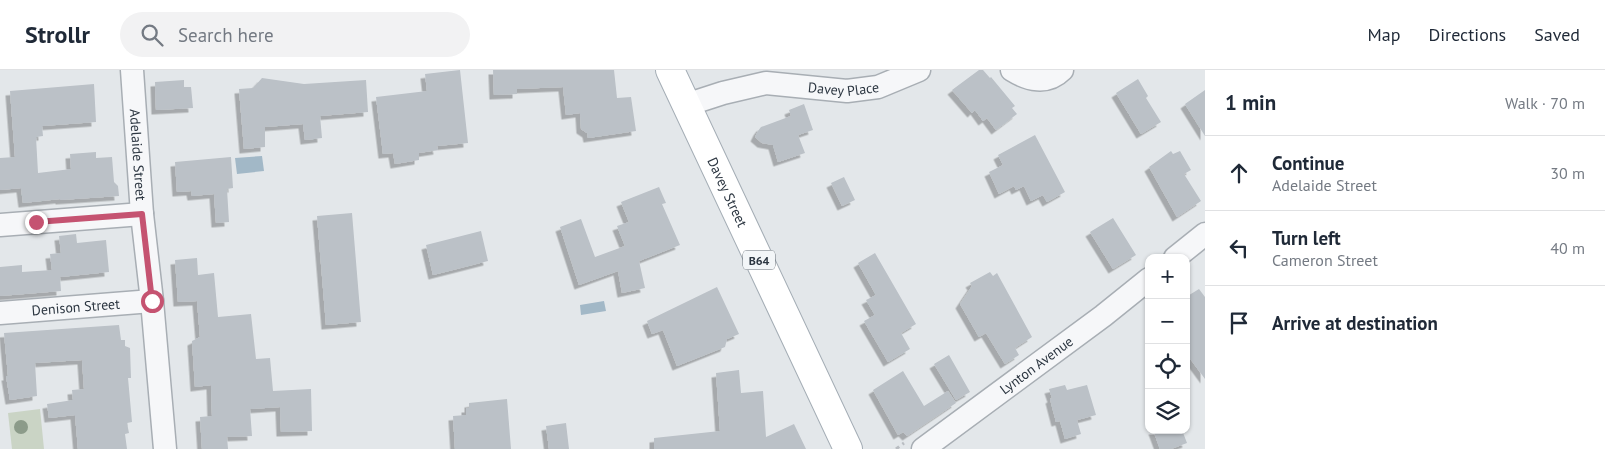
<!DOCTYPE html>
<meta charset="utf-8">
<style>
body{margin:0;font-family:"PT Sans",sans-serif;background:#f2f2f3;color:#1f2937}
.controls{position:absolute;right:15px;bottom:15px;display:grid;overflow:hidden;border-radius:10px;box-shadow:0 1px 4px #0004}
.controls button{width:45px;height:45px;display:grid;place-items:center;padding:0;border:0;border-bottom:1px solid #e0e1e3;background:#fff;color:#1f2937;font:25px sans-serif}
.stop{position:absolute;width:15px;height:15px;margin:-11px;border:4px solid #c55371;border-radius:50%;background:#fff}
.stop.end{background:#c55371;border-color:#fff;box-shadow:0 1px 5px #0008}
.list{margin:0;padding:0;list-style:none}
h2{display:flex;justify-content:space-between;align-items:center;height:65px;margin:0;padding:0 20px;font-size:21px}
h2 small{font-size:16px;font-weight:400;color:#747a83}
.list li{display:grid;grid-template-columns:32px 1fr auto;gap:15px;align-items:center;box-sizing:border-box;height:75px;padding:0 20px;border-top:1px solid #e0e1e3}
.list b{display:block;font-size:19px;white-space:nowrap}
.list p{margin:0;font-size:16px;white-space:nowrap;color:#747a83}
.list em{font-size:16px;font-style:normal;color:#747a83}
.icon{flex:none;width:28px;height:28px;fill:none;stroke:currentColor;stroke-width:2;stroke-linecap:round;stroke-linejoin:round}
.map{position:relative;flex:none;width:1205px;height:379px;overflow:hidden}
header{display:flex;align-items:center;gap:30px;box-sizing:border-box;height:70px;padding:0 25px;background:#fff;border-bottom:1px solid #e0e1e3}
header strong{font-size:24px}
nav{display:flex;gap:28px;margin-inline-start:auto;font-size:18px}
.search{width:350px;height:45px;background:#f2f2f3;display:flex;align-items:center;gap:12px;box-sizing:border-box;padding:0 18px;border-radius:28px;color:#747a83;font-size:19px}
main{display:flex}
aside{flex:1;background:#fff}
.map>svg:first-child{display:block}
.green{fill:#cad4c5}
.water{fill:#a2b8c7}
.building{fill:#bbc1c7;filter:url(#shadow)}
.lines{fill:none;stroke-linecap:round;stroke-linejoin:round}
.minor-casing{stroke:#a8aeb4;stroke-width:25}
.major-casing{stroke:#a4adb5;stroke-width:30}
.path{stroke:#b9bdc2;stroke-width:3;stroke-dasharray:4 4;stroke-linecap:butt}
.minor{stroke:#f6f7f9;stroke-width:22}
.major{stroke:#fff;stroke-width:28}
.tree{fill:#8c9b8a}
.route{stroke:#c55371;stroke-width:6}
.labels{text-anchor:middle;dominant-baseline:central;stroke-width:4;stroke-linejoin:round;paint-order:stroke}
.shield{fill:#f3f6f8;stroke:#687078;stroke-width:1}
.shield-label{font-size:12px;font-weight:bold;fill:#2c3641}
.street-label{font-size:14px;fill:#2c3641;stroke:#f3f6f8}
</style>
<header>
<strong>Strollr</strong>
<div class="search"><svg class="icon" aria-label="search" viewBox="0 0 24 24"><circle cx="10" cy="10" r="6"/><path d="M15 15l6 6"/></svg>Search here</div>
<nav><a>Map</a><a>Directions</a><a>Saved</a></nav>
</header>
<main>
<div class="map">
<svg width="1205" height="379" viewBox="0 0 1205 379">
<defs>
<filter id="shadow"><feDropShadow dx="-4.5" dy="4.5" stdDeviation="0" flood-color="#0004"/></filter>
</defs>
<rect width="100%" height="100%" fill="#e3e7ea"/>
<!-- green -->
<path class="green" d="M40,339L44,379H12L8,343Z"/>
<!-- water -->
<path class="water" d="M262,86L264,101L237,104L235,88Z
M604,231L606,241L581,245L580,235Z"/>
<!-- building -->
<path class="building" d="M460,0L468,73L437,76L438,80L419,83V90L395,94L393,83L383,84L376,27L427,21L425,4Z
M493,0H614L617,28L631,27L636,61L588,68L587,63L581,59L580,43L566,45L563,17L517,19V24L494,25Z
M979,0H983L990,8L991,7L1015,36L1012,38L1017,44L996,60L987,48L983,51L975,40L972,43L952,20Z
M262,8L304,14L366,10L368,42L320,46L322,68L305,70L303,54L265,57V77L244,79L239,19L253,18Z
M1138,9L1148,26L1146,28L1161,52L1141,64L1116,23Z
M184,10V17H191L193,38L156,40L155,12Z
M94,14L96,52L42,56L43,66L36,67L38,103L71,99L70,84L96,82V88L112,87L114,112L118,116L119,126L60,130V129L23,133L21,118L0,120V88L15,87L10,21Z
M1205,20V66L1185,34Z
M804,34L813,60L798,65L805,83L778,92L773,75L762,73L755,67L758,61L761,57L791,46L789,40Z
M1035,65L1065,122L1047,132L1043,125L1031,131L1024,116L1016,120L1014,116L999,124L989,102L1003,95L998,85Z
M1171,81L1173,84L1180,81L1191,100L1184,104L1201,131L1177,147L1149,97Z
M231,87L233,118L227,119L229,152L216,153L214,124L192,126L191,121L177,122L175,92Z
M844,107L855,130L842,136L831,113Z
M659,117L666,133L662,134L680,175L639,191L645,218L622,223L618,201L579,215L560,157L581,149L595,187L625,176L617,156L629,152L621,132Z
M352,143L361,252L326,255L317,146Z
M1113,148L1136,185L1113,199L1090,162Z
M481,161L488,191L433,205L426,175Z
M76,164L77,173L106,170L109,202L60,207L61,221L0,226V197L22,195V202L52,200L50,184L61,183L59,166Z
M875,183L916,254L901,263L910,279L888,292L864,251L875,245L866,230L876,225L858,193Z
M197,188L198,205L214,203L218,247L251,244L256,289L270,288L273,321L311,319L312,361L281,362L280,337L250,339L252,366L227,367L228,379H202L200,347L212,346L211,315L195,317L192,271L200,267L197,231L178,232L175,190Z
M990,202L993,206L997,203L1032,267L1015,278L1019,285L1005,294L986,263L979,267L960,234L972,216L970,213Z
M717,217L739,264L727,269L725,277L677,296L663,260L652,264L647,251Z
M1199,219L1205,227V309L1186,283V227Z
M119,255L121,270H125V276L130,278L131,308H128L132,352L127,353L129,363L125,364L127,379H78L75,345L49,348L47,334L73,330L72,320L84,319L82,290L35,293L37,326L10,330L6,306H8L4,263Z
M949,285L970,322L956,330L934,294Z
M739,300L741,323L763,321L766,367L794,354L806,379H654V368L720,361L716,303Z
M903,301L924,336L948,321L956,333L907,366L903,362L898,365L873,320Z
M1065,315L1067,320L1087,315L1096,345L1077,350L1081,364L1065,369L1060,351L1056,352L1050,329L1052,328L1049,319Z
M507,329L511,379H455L453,346L466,345V338H469V333Z
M566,353L569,379H549L546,356Z
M1153,360H1182L1187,373L1171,379H1160Z"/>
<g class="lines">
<defs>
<g id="minor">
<path id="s1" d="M132,0L142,144L152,231L165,379"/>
<path d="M1012,0C1028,10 1047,15 1062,0"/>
<path id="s2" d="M686,35L723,23L766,13L847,21L878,17L919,0"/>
<path d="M0,155L142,144"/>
<path d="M1175,188L1205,164"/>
<path id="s3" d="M0,243L152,231"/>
<path id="s4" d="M923,379L1103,246L1149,209"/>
</g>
<g id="major">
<path id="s5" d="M670,0L848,379"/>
</g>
</defs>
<!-- minor casing -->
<use href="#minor" class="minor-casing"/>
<!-- major casing -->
<use href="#major" class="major-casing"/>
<!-- path -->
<path class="path" d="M896,379L904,373"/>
<!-- minor -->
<use href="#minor" class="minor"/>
<!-- major -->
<use href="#major" class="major"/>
</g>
<!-- trees -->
<circle class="tree" cx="21" cy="357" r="7"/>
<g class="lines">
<!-- route -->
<path class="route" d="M36,152L142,144L152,231"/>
</g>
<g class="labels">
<!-- shield labels -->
<rect class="shield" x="743" y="180.5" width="32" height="19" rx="4"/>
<g class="shield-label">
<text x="759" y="190">B64</text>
</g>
<!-- street labels -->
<g class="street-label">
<text stroke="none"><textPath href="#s2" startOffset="161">Davey Place</textPath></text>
<text stroke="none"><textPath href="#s1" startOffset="85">Adelaide Street</textPath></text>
<text stroke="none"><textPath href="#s5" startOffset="135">Davey Street</textPath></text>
<text stroke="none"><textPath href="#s3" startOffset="76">Denison Street</textPath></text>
<text stroke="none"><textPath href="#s4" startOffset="141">Lynton Avenue</textPath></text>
</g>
</g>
</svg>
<div class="controls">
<button>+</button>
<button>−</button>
<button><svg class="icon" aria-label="locate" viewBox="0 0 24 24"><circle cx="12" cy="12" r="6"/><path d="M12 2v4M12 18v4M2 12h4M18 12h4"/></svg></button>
<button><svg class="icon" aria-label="layers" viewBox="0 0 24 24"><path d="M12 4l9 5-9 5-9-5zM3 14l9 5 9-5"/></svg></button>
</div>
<div class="stop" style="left:152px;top:231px"></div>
<div class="stop end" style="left:36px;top:152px"></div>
</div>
<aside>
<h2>1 min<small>Walk · 70 m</small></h2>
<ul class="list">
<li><svg class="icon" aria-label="ahead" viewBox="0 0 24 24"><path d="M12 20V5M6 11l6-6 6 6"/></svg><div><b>Continue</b><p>Adelaide Street</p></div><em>30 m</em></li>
<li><svg class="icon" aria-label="left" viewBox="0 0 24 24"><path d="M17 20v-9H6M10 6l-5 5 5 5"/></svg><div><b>Turn left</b><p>Cameron Street</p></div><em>40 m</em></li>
<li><svg class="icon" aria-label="arrive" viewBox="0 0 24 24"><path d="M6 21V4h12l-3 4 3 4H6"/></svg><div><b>Arrive at destination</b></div></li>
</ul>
</aside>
</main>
